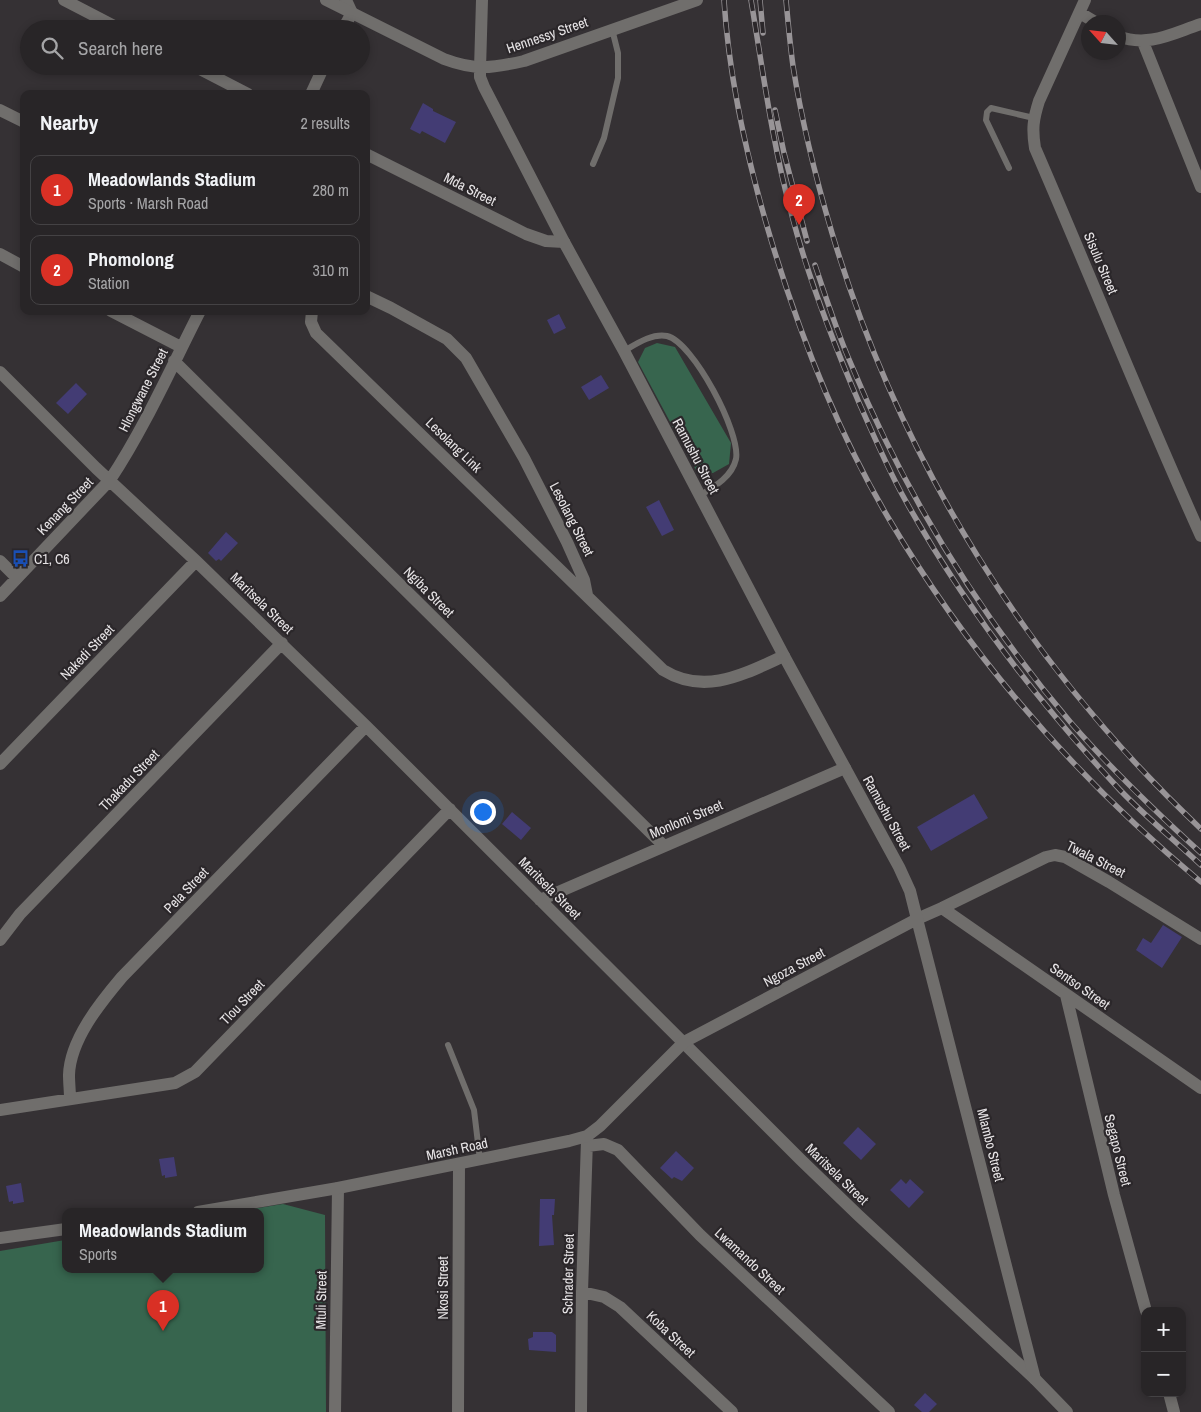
<!DOCTYPE html>
<meta charset="utf-8">
<style>
body{margin:0;font-family:"Archivo Narrow",sans-serif;background:#343133;color:#f1f3f6}
.controls{position:absolute;right:15px;bottom:15px;display:grid;overflow:hidden;border-radius:10px;box-shadow:0 2px 8px #0003}
.controls button{width:45px;height:45px;display:grid;place-items:center;padding:0;border:0;border-bottom:1px solid #444244;background:#282527;color:#f1f3f6;font:25px sans-serif}
.compass{position:absolute;left:1081px;top:15px;width:45px;height:45px;border-radius:50%;background:#282527;box-shadow:0 2px 8px #0003;rotate:297deg}
.you{position:absolute;left:482px;top:811px;width:18px;height:18px;margin:-12px;border:4px solid #fff;border-radius:50%;background:#1a73e8;box-shadow:0 0 0 8px #1a73e833}
.badge{display:grid;place-items:center;width:32px;height:32px;border-radius:50%;background:#d93025;color:#fff;font-size:16px;font-weight:700}
.pin{position:absolute;translate:-50% -41px;filter:drop-shadow(0 1px 2px #0008)}
.pin::after{content:'';position:absolute;top:26px;width:18px;height:15px;background:inherit;clip-path:polygon(0 0,100% 0,50% 100%)}
.popup{position:absolute;left:62px;top:1208px;width:202px;height:65px;box-sizing:border-box;display:grid;place-content:center;border-radius:10px;background:#282527;filter:drop-shadow(0 1px 4px #0005);font-size:16px;white-space:nowrap;color:#a5a5a7}
.popup b{font-size:19px;color:#f1f3f6}
.popup::after{content:'';position:absolute;left:50%;top:100%;margin-left:-10px;border:10px solid transparent;border-top-color:#282527}
.list{margin:0;padding:0;list-style:none}
h2{display:flex;justify-content:space-between;align-items:center;height:65px;margin:0;padding:0 20px;font-size:21px}
h2 small{font-size:16px;font-weight:400;color:#a5a5a7}
.list li{display:grid;grid-template-columns:32px 1fr auto;gap:15px;align-items:center;box-sizing:border-box;height:70px;margin:0 10px 10px;padding:0 10px;border:1px solid #444244;border-radius:10px}
.list b{display:block;font-size:19px;white-space:nowrap}
.list p{margin:0;font-size:16px;white-space:nowrap;color:#a5a5a7}
.list em{font-size:16px;font-style:normal;color:#a5a5a7}
.icon{flex:none;width:28px;height:28px;fill:none;stroke:currentColor;stroke-width:2;stroke-linecap:round;stroke-linejoin:round}
.map{position:relative;flex:none;width:1201px;height:1412px;overflow:hidden}
.search{position:absolute;background:#282527;box-shadow:0 2px 8px #0003;left:20px;top:20px;width:350px;height:55px;display:flex;align-items:center;gap:12px;box-sizing:border-box;padding:0 18px;border-radius:28px;color:#a5a5a7;font-size:19px}
.panel{position:absolute;background:#282527;box-shadow:0 2px 8px #0003;left:20px;top:90px;width:350px;height:225px;border-radius:10px}
.map>svg:first-child{display:block}
.green{fill:#37654e}
.building{fill:#433c74}
.lines{fill:none;stroke-linecap:round;stroke-linejoin:round}
.service{stroke:#706e6c;stroke-width:6}
.minor{stroke:#706e6c;stroke-width:12}
.tertiary{stroke:#706e6c;stroke-width:12}
.rail-casing{stroke:#989497;stroke-width:5.5}
.rail{stroke:#2b272a;stroke-width:4;stroke-dasharray:11;stroke-linecap:butt}
.labels{text-anchor:middle;dominant-baseline:central;stroke-width:4.5;stroke-linejoin:round;paint-order:stroke}
.street-label{font-size:14px;fill:#e7e4e6;stroke:#2b272a}
.poi-label{font-size:14px;fill:#e7e4e6;stroke:#2b272a;text-anchor:start}
</style>
<div class="map">
<svg width="1201" height="1412" viewBox="0 0 1201 1412">
<rect width="100%" height="100%" fill="#353134"/>
<!-- green -->
<path class="green" d="M657,343L675,347L731,443L729,464L713,473L698,474L638,362L645,348Z
M283,1204L325,1215L326,1412H0V1251L65,1240L66,1270H260V1212H235Z"/>
<!-- building -->
<path class="building" d="M423,103L433,109V111L456,122L445,143L422,131L420,134L410,129Z
M559,314L566,328L554,334L547,320Z
M601,375L609,388L589,400L581,387Z
M76,383L87,394L68,414L56,403Z
M659,500L674,530L662,536L646,507Z
M226,532L238,543L221,561L219,559L216,561L208,553Z
M974,794L988,818L931,851L917,827Z
M512,812L531,828L521,840L502,824Z
M1163,925L1182,937L1162,968L1136,950L1143,938L1151,943Z
M858,1127L876,1144L861,1160L843,1143Z
M676,1151L694,1168L682,1181L674,1177L672,1179L660,1168Z
M174,1157L177,1176L165,1178V1175L162,1176L159,1159Z
M901,1179L906,1184L910,1179L924,1192L909,1208L890,1190Z
M21,1183L24,1202L13,1204V1201L9,1202L6,1186Z
M540,1199H555L554,1215H552L554,1245L539,1246Z
M533,1332H552L556,1335V1352L529,1350L528,1339L533,1337Z
M925,1393L937,1404L929,1412H922L914,1405Z"/>
<g class="lines">
<!-- service -->
<path class="service" d="M593,164L604,138L618,78V53L612,29
M1009,168L986,120L987,112L991,108L1034,118
M624,351C636,344 652,333 667,336C693,342 741,433 736,459C732,477 714,487 699,496
M448,1045L474,1110L480,1160"/>
<!-- minor -->
<path class="minor" d="M64,0L120,29
M1085,0L1039,101C1033,120 1032,129 1035,148C1091,277 1143,408 1201,536
M1080,13L1095,22
M343,29L352,13L346,0
M1118,36C1148,48 1173,33 1201,24
M1143,42L1201,187
M194,66L248,94
M480,69L482,0
M311,94L324,66
M0,110L24,122
M366,154L526,234L546,241L564,242
M0,254L24,267
M366,296L391,308L447,339L466,358L524,458L567,542L584,580L587,595
M111,311L181,347
M312,311L311,322L316,333L663,670C705,696 744,674 784,656
M174,361L663,845
M0,372L96,468L196,561L366,726L801,1160L858,1215L1035,1379
M0,561L17,578
M0,596L110,480C145,427 171,368 200,311
M0,764L196,561
M540,900L845,768
M942,908L1201,1088
M917,919L942,908L1046,857L1055,855L1065,857L1109,882L1201,939
M0,940L20,914L282,643
M1066,995L1114,1195L1146,1311
M70,1099C70,1091 69,1083 69,1075C70,1040 100,1003 122,977L366,726
M0,1110L175,1083L195,1072L450,809
M587,1146L604,1144L618,1150L700,1235L889,1412
M582,1292L604,1297L620,1307L732,1412
M1169,1393L1174,1412
M335,1412L338,1188
M458,1412L459,1164
M581,1412L582,1292L587,1140"/>
<!-- tertiary -->
<path class="tertiary" d="M326,0L444,59C476,71 492,68 524,61L697,0
M480,69V77L484,87L564,242L624,351L784,656L899,867L910,891L917,919L1035,1379L1067,1412
M198,1212L338,1188L569,1141L587,1136L600,1126L684,1042L917,919
M0,1238L66,1229"/>
<defs>
<path id="rail" d="M724,0C729,79 749,167 772,243C801,338 838,433 889,519C971,658 1077,779 1201,882
M751,0C763,71 772,142 791,212C808,278 833,342 860,405C874,436 887,467 903,496C962,603 1037,701 1120,790C1145,816 1174,840 1201,865
M760,0L763,33
M786,0C788,22 790,44 793,66C802,123 816,179 832,233C900,461 1028,666 1201,829
M775,110L784,153L807,241
M815,265C826,298 837,332 851,364C905,494 981,617 1072,724C1112,770 1156,812 1201,853"/>
</defs>
<!-- rail casing -->
<use href="#rail" class="rail-casing"/>
<!-- rail -->
<use href="#rail" class="rail"/>
</g>
<!-- icons -->
<defs>
<symbol id="bus-bare" viewBox="-9 -9 18 18"><path d="M-5-6H5V4H4V6H2V4H-2V6H-4V4H-5ZM-3.5-4V0h7V-4ZM-3.5 1.2v1.5H-2V1.2ZM2 1.2v1.5H3.5V1.2Z" fill="#1a4fb4" stroke="#2b272a" stroke-width="2.5" paint-order="stroke"/></symbol>
</defs>
<g fill-rule="evenodd">
<use href="#bus-bare" x="8" y="546" width="25" height="25"/>
</g>
<g class="labels">
<!-- street labels -->
<g class="street-label">
<text transform="translate(547 35) rotate(-19)">Hennessy Street</text>
<text transform="translate(470 189) rotate(27)">Mda Street</text>
<text transform="translate(1101 263) rotate(67)">Sisulu Street</text>
<text transform="translate(143 390) rotate(-63)">Hlongwane Street</text>
<text transform="translate(454 445) rotate(44)">Lesolang Link</text>
<text transform="translate(696 456) rotate(62)">Ramushu Street</text>
<text transform="translate(65 506) rotate(-46)">Kenang Street</text>
<text transform="translate(572 519) rotate(63)">Lesolang Street</text>
<text transform="translate(429 592) rotate(45)">Ngiba Street</text>
<text transform="translate(262 603) rotate(44)">Maritsela Street</text>
<text transform="translate(87 652) rotate(-46)">Nakedi Street</text>
<text transform="translate(129 780) rotate(-46)">Thakadu Street</text>
<text transform="translate(887 813) rotate(61)">Ramushu Street</text>
<text transform="translate(686 819) rotate(-23)">Monlomi Street</text>
<text transform="translate(1096 859) rotate(27)">Twala Street</text>
<text transform="translate(550 888) rotate(45)">Maritsela Street</text>
<text transform="translate(186 890) rotate(-46)">Pela Street</text>
<text transform="translate(794 967) rotate(-28)">Ngoza Street</text>
<text transform="translate(1080 986) rotate(35)">Sentso Street</text>
<text transform="translate(242 1002) rotate(-46)">Tlou Street</text>
<text transform="translate(991 1145) rotate(76)">Mlambo Street</text>
<text transform="translate(457 1149) rotate(-12)">Marsh Road</text>
<text transform="translate(1118 1150) rotate(76)">Segapo Street</text>
<text transform="translate(837 1174) rotate(44)">Maritsela Street</text>
<text transform="translate(750 1261) rotate(43)">Lwamando Street</text>
<text transform="translate(568 1274) rotate(-89)">Schrader Street</text>
<text transform="translate(443 1288) rotate(-90)">Nkosi Street</text>
<text transform="translate(321 1300) rotate(-89)">Mtuli Street</text>
<text transform="translate(671 1334) rotate(43)">Koba Street</text>
</g>
<!-- poi labels -->
<g class="poi-label">
<text x="34" y="559">C1, C6</text>
</g>
</g>
</svg>
<div class="controls">
<button>+</button>
<button>−</button>
</div>
<svg class="compass" viewBox="-18 -18 36 36"><path d="M0-13l5 13h-10z" fill="#e53935"/><path d="M0 13l5-13h-10z" fill="#a5a5a7"/></svg>
<div class="you"></div>
<div class="pin badge" style="left:163px;top:1331px">1</div>
<div class="popup"><b>Meadowlands Stadium</b>Sports</div>
<div class="pin badge" style="left:799px;top:225px">2</div>
<div class="search"><svg class="icon" aria-label="search" viewBox="0 0 24 24"><circle cx="10" cy="10" r="6"/><path d="M15 15l6 6"/></svg>Search here</div>
<section class="panel">
<h2>Nearby<small>2 results</small></h2>
<ul class="list">
<li><span class="badge">1</span><div><b>Meadowlands Stadium</b><p>Sports · Marsh Road</p></div><em>280 m</em></li>
<li><span class="badge">2</span><div><b>Phomolong</b><p>Station</p></div><em>310 m</em></li>
</ul>
</section>
</div>
